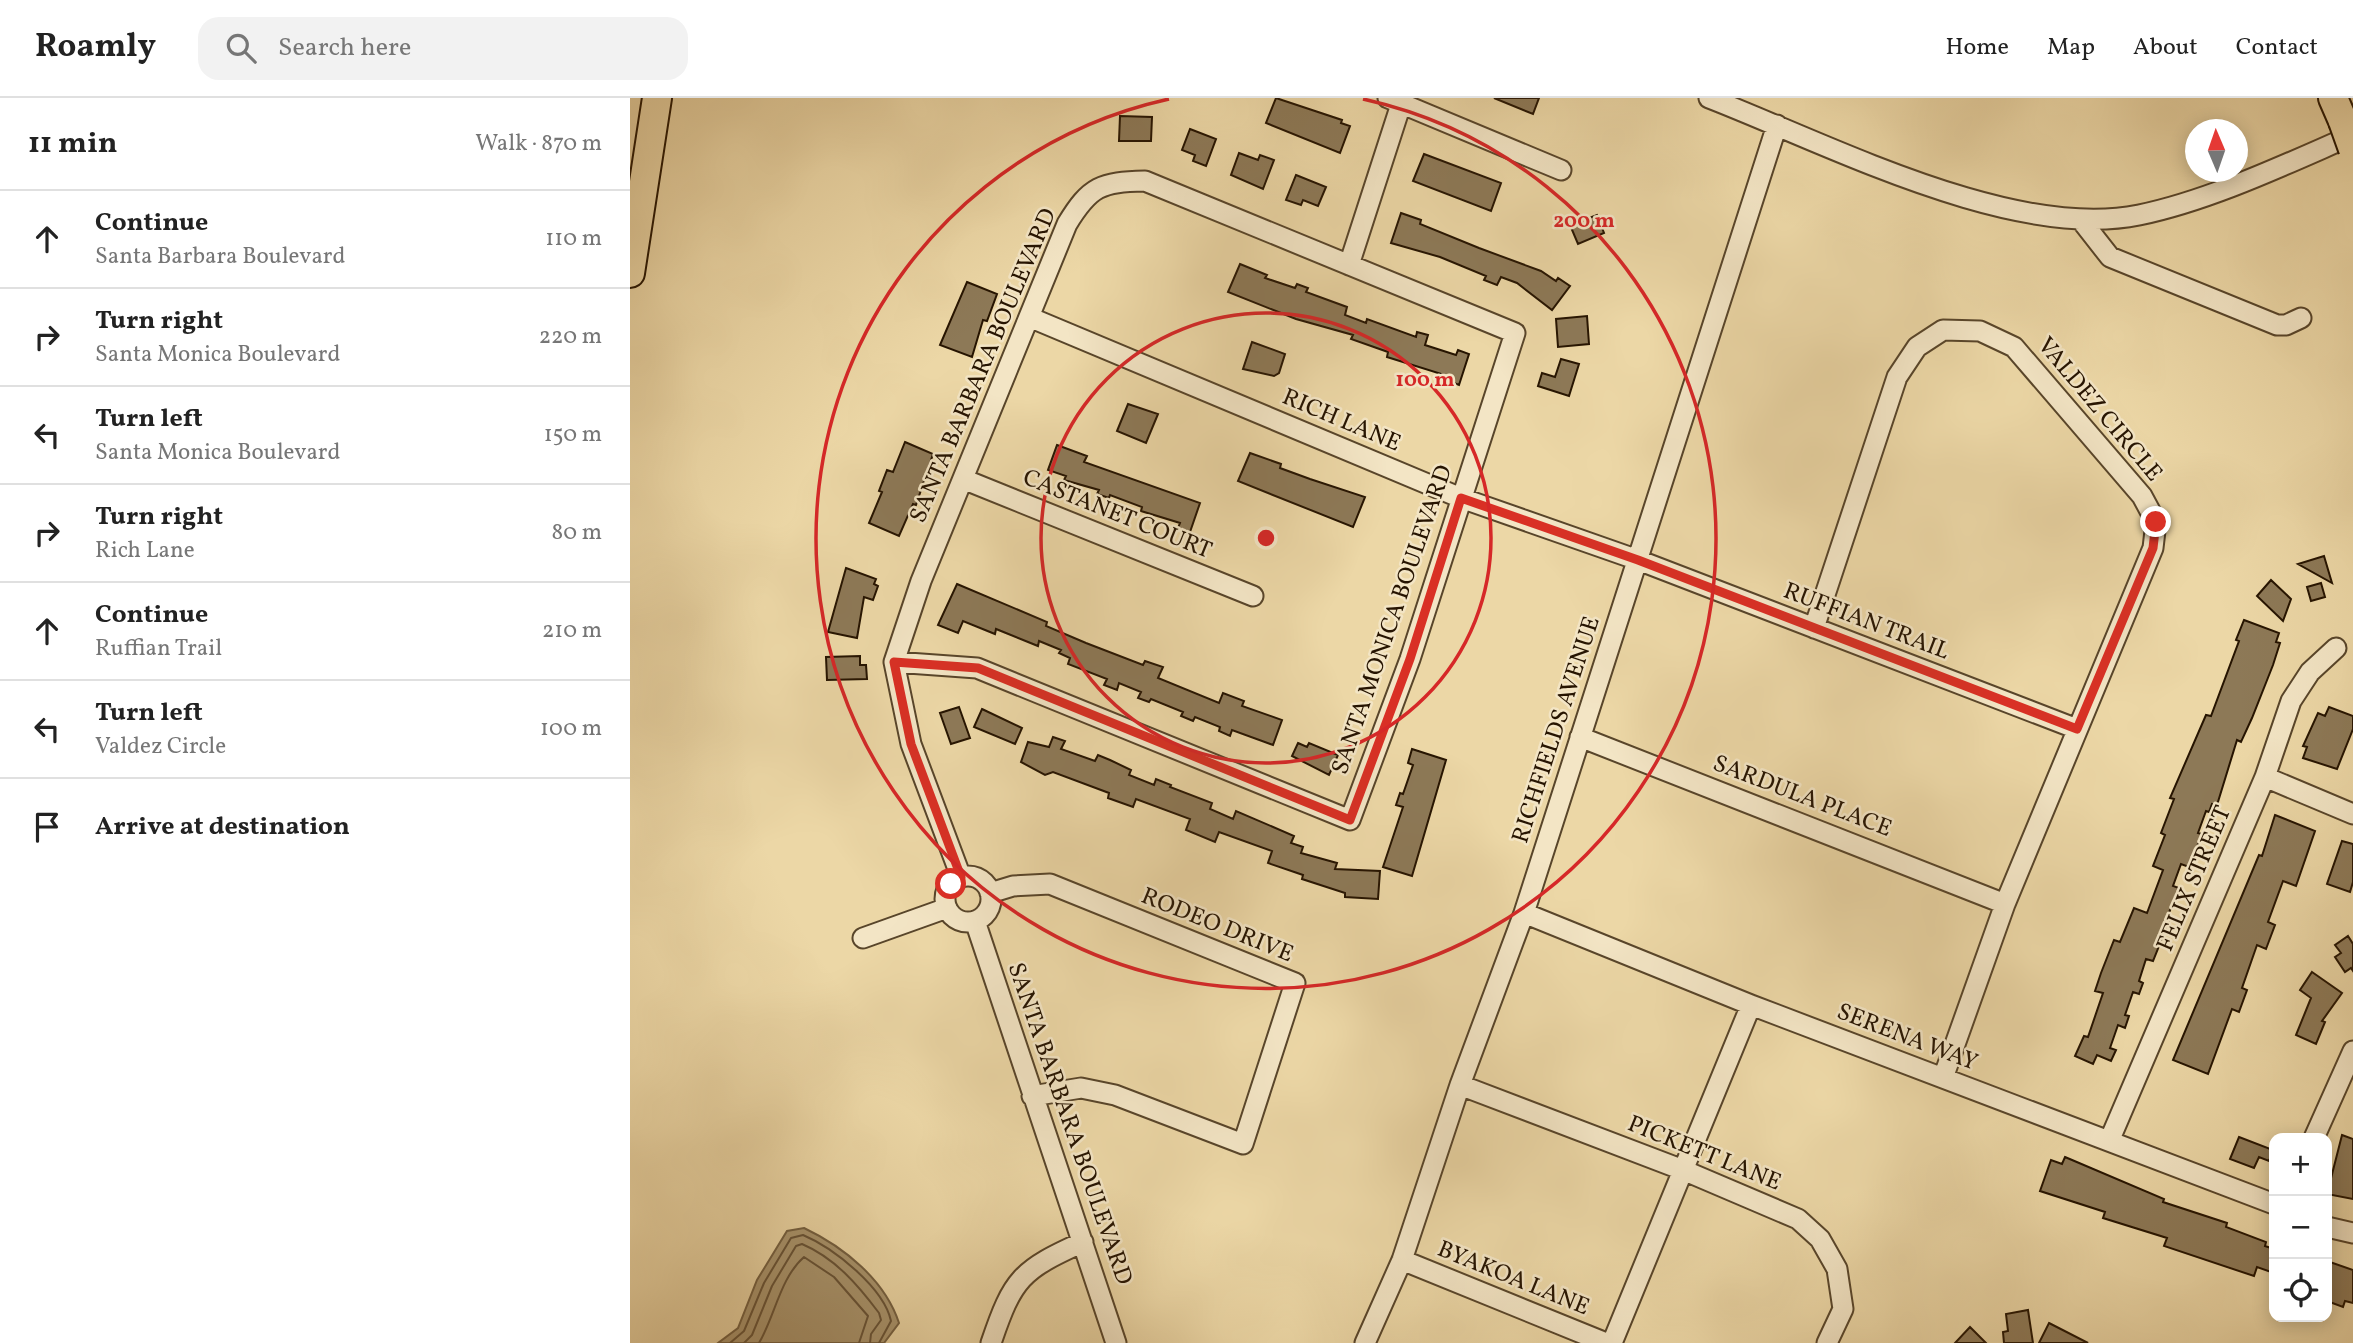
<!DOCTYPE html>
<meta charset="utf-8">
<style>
body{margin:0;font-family:Vollkorn,serif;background:#f2f2f2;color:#222}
.controls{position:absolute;right:21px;bottom:21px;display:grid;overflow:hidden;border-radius:14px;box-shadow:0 4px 18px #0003}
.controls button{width:63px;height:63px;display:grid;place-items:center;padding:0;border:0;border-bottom:2px solid #e0e0e0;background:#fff;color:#222;font:35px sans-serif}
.compass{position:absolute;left:1555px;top:21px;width:63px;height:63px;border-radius:50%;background:#fff;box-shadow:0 4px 18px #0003;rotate:358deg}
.stop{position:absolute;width:21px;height:21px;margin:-16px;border:5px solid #d93025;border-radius:50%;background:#fff}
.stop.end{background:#d93025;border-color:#fff;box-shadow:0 2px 7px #0008}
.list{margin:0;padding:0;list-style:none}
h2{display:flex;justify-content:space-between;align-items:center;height:91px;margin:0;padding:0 28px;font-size:30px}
h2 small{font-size:23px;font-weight:400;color:#767676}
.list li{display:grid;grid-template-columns:46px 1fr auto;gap:21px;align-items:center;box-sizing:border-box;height:98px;padding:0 28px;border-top:2px solid #e0e0e0}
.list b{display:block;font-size:26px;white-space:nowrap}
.list p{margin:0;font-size:23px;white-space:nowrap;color:#767676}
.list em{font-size:23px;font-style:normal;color:#767676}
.icon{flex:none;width:38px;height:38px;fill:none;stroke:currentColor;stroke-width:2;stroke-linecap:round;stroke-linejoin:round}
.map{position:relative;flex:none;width:1723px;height:1245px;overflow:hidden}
header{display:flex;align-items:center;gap:42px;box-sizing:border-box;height:98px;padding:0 35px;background:#fff;border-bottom:2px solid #e0e0e0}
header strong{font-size:33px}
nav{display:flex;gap:38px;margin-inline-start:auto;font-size:24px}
.search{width:490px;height:63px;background:#f2f2f2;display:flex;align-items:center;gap:18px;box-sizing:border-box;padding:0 24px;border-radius:21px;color:#767676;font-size:26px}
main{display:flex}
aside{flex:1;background:#fff}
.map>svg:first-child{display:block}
.water{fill:#a9956e;stroke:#756142;stroke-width:2}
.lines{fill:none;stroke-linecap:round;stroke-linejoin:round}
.shore{stroke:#685438;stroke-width:2}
.building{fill:#8d7957;stroke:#261401;stroke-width:2}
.minor-casing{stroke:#58452a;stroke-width:23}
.highway-casing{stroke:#261401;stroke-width:32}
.minor{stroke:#f3e5c5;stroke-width:19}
.highway{stroke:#ecd7a6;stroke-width:28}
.highway-bridge-casing{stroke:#261401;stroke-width:32;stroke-linecap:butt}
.highway-bridge{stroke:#ecd7a6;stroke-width:28}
.route{stroke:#d93025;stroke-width:9}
.ring{fill:none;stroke:#d62828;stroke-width:3.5}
.labels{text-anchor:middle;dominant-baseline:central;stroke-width:5;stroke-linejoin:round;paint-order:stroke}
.street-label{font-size:24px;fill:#261401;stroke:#f3e5c5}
.centre{fill:#d62828;stroke:#f3e5c5;stroke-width:3.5}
.ring-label{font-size:21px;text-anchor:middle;font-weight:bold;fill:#d62828;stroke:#f3e5c5;stroke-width:5;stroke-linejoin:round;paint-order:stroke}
</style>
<header>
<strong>Roamly</strong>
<div class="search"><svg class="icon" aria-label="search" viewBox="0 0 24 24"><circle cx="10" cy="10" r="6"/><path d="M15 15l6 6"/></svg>Search here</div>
<nav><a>Home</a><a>Map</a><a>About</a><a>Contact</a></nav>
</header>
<main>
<aside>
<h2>11 min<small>Walk · 870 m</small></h2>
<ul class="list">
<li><svg class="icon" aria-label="ahead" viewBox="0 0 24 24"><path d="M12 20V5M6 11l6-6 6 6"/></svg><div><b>Continue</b><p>Santa Barbara Boulevard</p></div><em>110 m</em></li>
<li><svg class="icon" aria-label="right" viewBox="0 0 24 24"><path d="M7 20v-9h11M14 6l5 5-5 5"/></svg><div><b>Turn right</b><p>Santa Monica Boulevard</p></div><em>220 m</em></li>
<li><svg class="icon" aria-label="left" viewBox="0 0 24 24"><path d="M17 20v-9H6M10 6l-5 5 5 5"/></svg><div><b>Turn left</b><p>Santa Monica Boulevard</p></div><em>150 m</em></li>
<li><svg class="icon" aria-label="right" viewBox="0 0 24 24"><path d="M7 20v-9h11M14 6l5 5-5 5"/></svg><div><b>Turn right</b><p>Rich Lane</p></div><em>80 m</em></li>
<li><svg class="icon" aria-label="ahead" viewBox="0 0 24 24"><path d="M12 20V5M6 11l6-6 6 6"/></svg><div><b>Continue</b><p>Ruffian Trail</p></div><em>210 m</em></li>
<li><svg class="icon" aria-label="left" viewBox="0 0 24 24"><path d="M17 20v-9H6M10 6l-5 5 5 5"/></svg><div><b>Turn left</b><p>Valdez Circle</p></div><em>100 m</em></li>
<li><svg class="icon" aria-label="arrive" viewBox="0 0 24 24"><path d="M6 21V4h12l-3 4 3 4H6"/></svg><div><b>Arrive at destination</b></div></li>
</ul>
</aside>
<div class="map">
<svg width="1723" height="1245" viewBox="0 0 1723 1245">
<rect width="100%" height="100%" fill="#ecd7a6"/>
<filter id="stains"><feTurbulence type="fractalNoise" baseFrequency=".00286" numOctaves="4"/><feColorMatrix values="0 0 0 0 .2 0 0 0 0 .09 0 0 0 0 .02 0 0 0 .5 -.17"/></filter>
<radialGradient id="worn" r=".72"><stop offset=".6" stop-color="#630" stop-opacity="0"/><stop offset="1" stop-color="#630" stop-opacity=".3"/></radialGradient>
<!-- water -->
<path class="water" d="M174,1130C214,1149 255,1182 269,1225L254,1245H88L108,1230L127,1182L157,1133Z"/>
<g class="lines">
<!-- shore -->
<path class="shore" d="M100,1245L114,1233L134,1185L161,1140L173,1137C204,1150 254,1190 261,1223L249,1245
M114,1245L122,1237L142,1188L166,1148L172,1146C205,1160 228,1187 249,1215L251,1222L241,1236L240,1245
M129,1245C145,1218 150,1180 174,1159L204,1179L238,1218L229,1245"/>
</g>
<!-- building -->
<path class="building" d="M646,0L712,22L711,25L720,28L710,55L636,25Z
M864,0H909L903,16Z
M490,18L522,19L521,43H489Z
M560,31L586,41L576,68L563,63L565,57L552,52Z
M609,55L628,62L630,57L644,62L633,91L601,77Z
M794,56L871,85L861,113L783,83Z
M666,77L696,89L688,108L673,102L671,107L656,102Z
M771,115L791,122L790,126L849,150L911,173L926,183L928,180L940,188L922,212L887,185L871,179L867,187L854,182L856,178L810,159L761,145Z
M967,117L974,135L948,146L940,127Z
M610,166L637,177L635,180L665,190L667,186L678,190L676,194L717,209L715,217L736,225L737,221L786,239L787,234L798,237L795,247L826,257L828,252L839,256L829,287L816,282L818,278L757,259L758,254L721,241L723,237L666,221L598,194Z
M337,184L367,196L357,223L353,222L342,259L310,247Z
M957,218L959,246L928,249L926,221Z
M622,244L655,256L649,275L644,278L613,271Z
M931,261L949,266L939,298L908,288L912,275L925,279Z
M498,306L528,316L516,345L487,333Z
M275,344L303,356L286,407L283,406L269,438L239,425L252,394L249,393L257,372L263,374Z
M427,347L457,358L454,364L570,405L560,434L548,430L550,425L511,413L512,409L480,397L479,400L467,396L469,392L434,382L436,378L418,372Z
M620,355L651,366L650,370L680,381L735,399L723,429L608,383Z
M1694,458L1702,485L1668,466Z
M216,470L246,481L244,486L248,488L243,502L234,499L227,540L198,534Z
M1641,482L1661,501L1653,523L1627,498Z
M1691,485L1695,499L1681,503L1677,489Z
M327,486L417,524L416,528L456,545L513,567L515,563L533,569L528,580L589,605L593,595L614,603L612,608L652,622L643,647L602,632L600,638L589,633L590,629L565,619L563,623L551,618L553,614L521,601L519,604L508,600L511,594L489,585L487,592L474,587L477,581L438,566L440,560L429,555L431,552L409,543L408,548L366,531L365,536L333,523L328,535L308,527Z
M1614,522L1649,535L1646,544L1650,545L1643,567L1622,620L1611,644L1607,642L1587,707L1582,706L1579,714L1576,713L1568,735L1572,736L1559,769L1551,766L1543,788L1549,790L1536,822L1539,823L1523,863L1516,861L1509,883L1513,885L1509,896L1503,894L1495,917L1499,918L1495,930L1488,927L1480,950L1486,952L1481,963L1467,957L1463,966L1445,958L1454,938L1458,939L1473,895L1465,893L1471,875L1484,842L1490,844L1504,810L1517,815L1533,772L1523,768L1535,737L1531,735L1544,701L1540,700L1576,617L1581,618L1609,543L1606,542Z
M230,558V567H236L237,581L197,582L196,559Z
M329,609L340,640L321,646L310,615Z
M1699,609L1723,618V631L1707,671L1673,660L1677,649L1673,648L1688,615L1695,618Z
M352,611L392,630L385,646L344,629Z
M423,639L435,643L431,651L465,663L468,657L480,662L501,672L499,677L524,687L526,681L541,687L540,689L582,705L580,711L603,721L606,713L664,738L661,745L673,749L671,755L707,765L705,771L750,773L748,801L715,799V795L672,781L673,777L638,765L642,753L589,734L585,744L556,732L560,721L506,701L503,709L478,700L479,695L423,674L415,677L391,664L398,644L419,649Z
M668,645L677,649L679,645L708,657L699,677L662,658Z
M782,651L816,662L782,778L753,769L773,709L766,707L770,695L773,696L783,667L778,665Z
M1645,717L1685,733L1666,788L1653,783L1638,824L1645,827L1636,851L1627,847L1612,890L1617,892L1609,914L1602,911L1578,976L1543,962L1629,757L1632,758Z
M1712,743L1723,746V784L1720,794L1697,786Z
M1718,838L1723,846V873L1721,870L1715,874L1705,859L1711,855L1705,847Z
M1682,874L1712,895L1692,923L1695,924L1686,946L1666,937L1681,900L1670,892Z
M1712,1037L1723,1041V1101L1697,1096Z
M1609,1039L1643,1052L1639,1063L1629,1059L1624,1070L1600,1061Z
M1435,1059L1534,1101L1533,1104L1597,1125L1596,1129L1636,1144L1635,1148L1644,1151V1175L1627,1169L1624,1178L1534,1148L1537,1140L1473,1120L1475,1114L1410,1093L1421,1062L1432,1066Z
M1697,1163L1723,1172V1205L1715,1203L1713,1209L1697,1203Z
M1398,1212L1403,1245H1374L1373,1234L1378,1233L1376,1216Z
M1419,1225L1458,1245H1409Z
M1340,1229L1356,1245H1325Z"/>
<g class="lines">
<defs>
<path id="minor" d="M758,0L931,72
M1079,0C1198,46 1383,143 1509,117C1581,102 1656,66 1723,37
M1451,122L1480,159L1647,227H1656L1671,220
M719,167L773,0
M399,219L831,400L1008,462L1447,631
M333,381L623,498
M1184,530L1267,279L1287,249L1313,232L1350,233L1384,249L1512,398L1526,424L1523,450L1375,806L1313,980
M264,564L347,570L720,722L780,561L885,235L515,83C471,84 460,88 437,126L291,483L264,564L281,646L331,779
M950,639L1375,806
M1635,679L1723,716
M315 801a23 23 0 1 1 46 0a23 23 0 1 1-46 0Z
M360,795L383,788L420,786L665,885L613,1046L485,997L451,990L402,998
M894,815L1121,907L1644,1106
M345,823L486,1245
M233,840L317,810
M830,987L1053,1072L1168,1121L1190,1141L1207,1171L1213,1211L1197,1245
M1684,1040L1723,953
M1480,1041L1635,679L1661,603L1680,574L1706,550
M1697,1129L1723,1135
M772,1162L976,1245
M361,1245C383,1180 391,1172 453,1144
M735,1245L772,1162L830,987L894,815L1147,27
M982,1245L1121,907"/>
<path id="highway" d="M1703,0L1713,23
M0,175L27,0"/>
</defs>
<!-- minor casing -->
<use href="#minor" class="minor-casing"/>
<!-- highway casing -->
<use href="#highway" class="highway-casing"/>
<!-- minor -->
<use href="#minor" class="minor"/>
<!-- highway -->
<use href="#highway" class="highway"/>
<defs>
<path id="highway-bridge" d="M1713,23L1723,51"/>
</defs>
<!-- highway-bridge casing -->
<use href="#highway-bridge" class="highway-bridge-casing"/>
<!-- highway-bridge -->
<use href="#highway-bridge" class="highway-bridge"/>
</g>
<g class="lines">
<!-- route -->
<path class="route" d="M321,786L331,779L281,646L264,564L348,570L720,722L780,561L831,400L1008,462L1447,631L1523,450L1526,424"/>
</g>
<!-- distance rings -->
<g class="ring">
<circle cx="636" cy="440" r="225"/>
<path d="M733 1A450 450 0 1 1 539 1"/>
</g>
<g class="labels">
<!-- street labels -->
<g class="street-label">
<text transform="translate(354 268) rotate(-67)">SANTA BARBARA BOULEVARD</text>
<text transform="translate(1469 312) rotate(50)">VALDEZ CIRCLE</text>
<text transform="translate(711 323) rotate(23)">RICH LANE</text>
<text transform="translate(487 417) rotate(22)">CASTANET COURT</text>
<text transform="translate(763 522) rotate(-71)">SANTA MONICA BOULEVARD</text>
<text transform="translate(1236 524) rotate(21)">RUFFIAN TRAIL</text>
<text transform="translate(927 632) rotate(-72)">RICHFIELDS AVENUE</text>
<text transform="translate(1172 699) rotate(21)">SARDULA PLACE</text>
<text transform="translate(1565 781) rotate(-67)">FELIX STREET</text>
<text transform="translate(587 828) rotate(22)">RODEO DRIVE</text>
<text transform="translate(1277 940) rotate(21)">SERENA WAY</text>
<text transform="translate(439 1026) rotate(71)">SANTA BARBARA BOULEVARD</text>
<text transform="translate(1074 1056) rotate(22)">PICKETT LANE</text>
<text transform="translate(883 1181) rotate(22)">BYAKOA LANE</text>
</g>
</g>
<circle cx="636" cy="440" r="10" class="centre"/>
<g class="ring-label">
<text x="954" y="129">200 m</text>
<text x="795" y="288">100 m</text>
</g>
<rect width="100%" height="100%" filter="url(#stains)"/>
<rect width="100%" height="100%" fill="url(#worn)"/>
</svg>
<div class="controls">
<button>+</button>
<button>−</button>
<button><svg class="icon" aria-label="locate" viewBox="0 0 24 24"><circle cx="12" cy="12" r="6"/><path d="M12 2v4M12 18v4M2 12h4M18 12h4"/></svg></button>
</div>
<svg class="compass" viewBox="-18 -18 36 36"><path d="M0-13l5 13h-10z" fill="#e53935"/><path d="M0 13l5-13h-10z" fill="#767676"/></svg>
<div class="stop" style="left:321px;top:786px"></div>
<div class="stop end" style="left:1526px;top:424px"></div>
</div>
</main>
